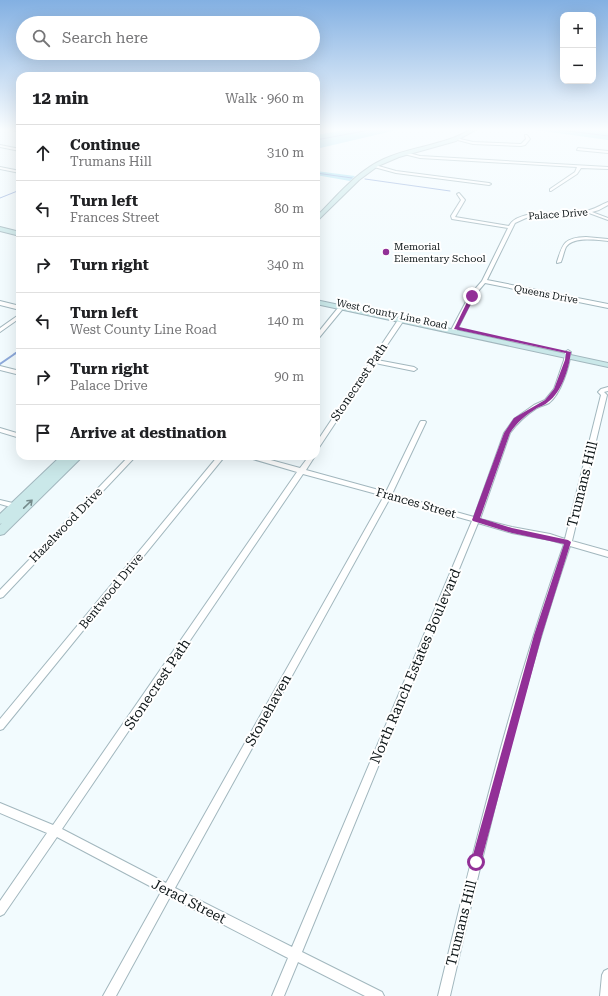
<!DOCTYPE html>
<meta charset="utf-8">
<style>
body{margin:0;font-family:"Roboto Serif",serif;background:#f2f2f2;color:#202124}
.controls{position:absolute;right:12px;top:12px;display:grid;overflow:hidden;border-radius:8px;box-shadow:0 4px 16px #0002}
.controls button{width:36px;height:36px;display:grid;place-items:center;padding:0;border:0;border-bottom:1px solid #e0e0e0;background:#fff;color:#202124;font:20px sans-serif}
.stop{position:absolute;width:12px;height:12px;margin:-9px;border:3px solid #923097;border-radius:50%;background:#fff}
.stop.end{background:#923097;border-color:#fff;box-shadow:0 1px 4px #0008}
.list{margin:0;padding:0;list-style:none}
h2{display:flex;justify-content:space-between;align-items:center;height:52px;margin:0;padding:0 16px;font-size:17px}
h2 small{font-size:13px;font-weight:400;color:#757577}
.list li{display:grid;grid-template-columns:26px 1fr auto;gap:12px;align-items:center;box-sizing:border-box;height:56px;padding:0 16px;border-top:1px solid #e0e0e0}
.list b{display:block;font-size:15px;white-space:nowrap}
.list p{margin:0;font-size:13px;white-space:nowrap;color:#757577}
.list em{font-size:13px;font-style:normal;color:#757577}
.icon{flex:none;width:22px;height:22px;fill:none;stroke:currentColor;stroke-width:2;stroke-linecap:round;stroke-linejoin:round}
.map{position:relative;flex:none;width:608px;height:996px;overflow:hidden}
.search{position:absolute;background:#fff;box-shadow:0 4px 16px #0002;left:16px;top:16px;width:304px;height:44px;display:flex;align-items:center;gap:10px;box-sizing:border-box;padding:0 14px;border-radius:22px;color:#757577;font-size:15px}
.panel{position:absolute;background:#fff;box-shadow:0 4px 16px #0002;left:16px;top:72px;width:304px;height:388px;border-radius:12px}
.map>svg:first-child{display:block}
.green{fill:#a8e2f4}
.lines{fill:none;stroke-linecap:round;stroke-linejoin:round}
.stream-far2{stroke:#8da9da;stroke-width:1}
.stream-far1{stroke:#8da9da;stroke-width:1.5}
.stream{stroke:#8da9da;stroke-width:2}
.street-casing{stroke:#a2b7be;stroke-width:2}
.secondary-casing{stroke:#a2b7be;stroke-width:2}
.street{fill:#fff;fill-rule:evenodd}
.secondary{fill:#cae8e9;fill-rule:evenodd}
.oneway{stroke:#758a8b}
.route{fill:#923097}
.poi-dot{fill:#923097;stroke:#fff;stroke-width:1.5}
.labels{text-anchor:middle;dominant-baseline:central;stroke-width:4;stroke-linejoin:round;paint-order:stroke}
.far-street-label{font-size:10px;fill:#0e1618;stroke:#fff}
.far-poi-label{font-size:10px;fill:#0e1618;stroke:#fff;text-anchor:start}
.street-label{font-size:12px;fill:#0e1618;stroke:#fff}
.near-street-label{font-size:14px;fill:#0e1618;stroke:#fff}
</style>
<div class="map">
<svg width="608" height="996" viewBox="0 0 608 996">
<rect width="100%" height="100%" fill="#f2fbfe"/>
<!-- green -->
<path class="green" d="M351,129H401L316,149V135Z
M528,129H608V140Z
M316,171L355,176L350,181L316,175Z"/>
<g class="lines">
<!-- stream-far2 -->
<path class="stream-far2" d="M553,129L608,136
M316,140L375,129
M316,173L352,178
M365,179L450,191
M0,198L20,190"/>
<!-- stream-far1 -->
<path class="stream-far1" d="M14,354L20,350"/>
<!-- stream -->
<path class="stream" d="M0,364L16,353"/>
<defs>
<path id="street" d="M11,129L20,130V132L11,130Z
M525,135H527L530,139L525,145L521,146L473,144L454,139L456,138L473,142L521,144L526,139Z
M0,145L20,149V151L0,147Z
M578,148L608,151V153L577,150Z
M405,152L420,156L608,167V169L581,168L577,174L551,191H550V189L575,172L577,167L420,158L404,154Z
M375,165L396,171L489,183L491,184L489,185L396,173L374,167V165Z
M0,167L20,171V173L0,169Z
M459,193L465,200L455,217L509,226C518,207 567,215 585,211C594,210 600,205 608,202V205L599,210L592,212L608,218V220L589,213L574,215L537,216L526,218L515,223L487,280L608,304V308L485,283L474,296L456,332L455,333H451L450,332L469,296L482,281L508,228L452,219L451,216L461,200L457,194Z
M586,237L608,239V241C597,240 573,236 566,247C564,251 563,257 561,262L557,263V262C563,243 564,238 586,237Z
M0,301L20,306V310L0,305Z
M344,302L347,304L346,305L318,339L316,340V335L342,303Z
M20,314V318L0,332V328Z
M403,315L406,317L377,360L414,367L417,369L414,371L375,363L318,449L316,450V443L400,317Z
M568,350L571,352C569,367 561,394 549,403C545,405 541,406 537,408C526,415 518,422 510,433L480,519L512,527L550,534L565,539L601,395L598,392L601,389L608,387V391L604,392L607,395L572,541L608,551V557L570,546C520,693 485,845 450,996H438C475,844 512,691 564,544L550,540L512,533L478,523L302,952L382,992L384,996H365L298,962L284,996H272L288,958L170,897L116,996H103L161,892L57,837L4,914L0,916V901L47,833L0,813V803L53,825L297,472L246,457L245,456H256L300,468L309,456H315L306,470L386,492L420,422L421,421H425L426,422L392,494L474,517L504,433L514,419L534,405L545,400L554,389L564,360L565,352ZM303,474L384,496L166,883L62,829ZM390,498L472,521L292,947L175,888Z
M0,366L20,371V375L0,370Z
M0,428L20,434V438L0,432Z
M129,456H136L3,597L0,598V590Z
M218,456H225L3,729L0,730V719Z
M0,500L17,504L18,506L14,508L0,504Z
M608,969V996H600L602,975L604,971Z"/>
<path id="secondary" d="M471,129H477L456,141L399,157L378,166L359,180L316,222V217C337,196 357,171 384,159C412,146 444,146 471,129Z
M0,227L20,232V236L0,231Z
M316,300L608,363V367L316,304Z
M61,456H72L71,458L72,456H83L4,534L0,535V525L2,523L0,524V514Z"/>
</defs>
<!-- street casing -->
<use href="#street" class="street-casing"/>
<!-- secondary casing -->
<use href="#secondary" class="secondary-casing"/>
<!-- street -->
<use href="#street" class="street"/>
<!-- secondary -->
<use href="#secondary" class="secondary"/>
</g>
<!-- one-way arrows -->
<defs><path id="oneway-shaft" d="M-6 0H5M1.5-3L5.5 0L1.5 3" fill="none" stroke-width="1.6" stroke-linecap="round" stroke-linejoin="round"/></defs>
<use class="oneway" href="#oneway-shaft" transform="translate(28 504) rotate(-44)"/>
<!-- sky -->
<linearGradient id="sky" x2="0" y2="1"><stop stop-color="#83b0e2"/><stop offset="0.48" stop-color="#f9fdff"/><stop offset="1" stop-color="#f9fdff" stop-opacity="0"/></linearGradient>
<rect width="608" height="269" fill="url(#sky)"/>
<!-- route -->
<path class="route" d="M472,295L475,296L459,327L571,352C569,368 562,392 548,402C545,405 541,406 537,408C526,415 517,422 510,433L480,518L512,528L568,540L571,542L542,635L481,862L480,866L476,867L473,866L471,862L534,635L564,544L512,533L473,521L472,520L504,433L514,418L545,400L554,389L565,360L566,353L454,329L470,296Z"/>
<!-- markers -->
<circle class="poi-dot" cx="386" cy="252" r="4"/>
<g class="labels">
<!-- far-street labels -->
<g class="far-street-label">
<text transform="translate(558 214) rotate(-4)">Palace Drive</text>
<text transform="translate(546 294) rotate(11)">Queens Drive</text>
<text transform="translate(392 314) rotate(12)">West County Line Road</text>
</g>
<!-- far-poi labels -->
<g class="far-poi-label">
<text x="394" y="246">Memorial<tspan x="394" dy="12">Elementary School</tspan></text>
</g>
<!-- street labels -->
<g class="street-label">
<text transform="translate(359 382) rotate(-56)">Stonecrest Path</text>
<text transform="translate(416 503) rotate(16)">Frances Street</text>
<text transform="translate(66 525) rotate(-46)">Hazelwood Drive</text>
<text transform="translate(111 591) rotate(-51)">Bentwood Drive</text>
</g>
<!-- near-street labels -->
<g class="near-street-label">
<text transform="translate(582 484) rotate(-76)">Trumans Hill</text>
<text transform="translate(415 666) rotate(-67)">North Ranch Estates Boulevard</text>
<text transform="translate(157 684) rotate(-56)">Stonecrest Path</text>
<text transform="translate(268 710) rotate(-61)">Stonehaven</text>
<text transform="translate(189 901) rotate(27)">Jerad Street</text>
<text transform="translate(461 923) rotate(-76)">Trumans Hill</text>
</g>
</g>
</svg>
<div class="controls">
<button>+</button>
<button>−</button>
</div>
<div class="stop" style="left:476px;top:862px"></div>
<div class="stop end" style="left:472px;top:296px"></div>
<div class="search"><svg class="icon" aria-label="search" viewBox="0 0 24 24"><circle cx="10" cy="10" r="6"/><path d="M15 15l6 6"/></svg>Search here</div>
<section class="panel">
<h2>12 min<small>Walk · 960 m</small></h2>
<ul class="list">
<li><svg class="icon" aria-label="ahead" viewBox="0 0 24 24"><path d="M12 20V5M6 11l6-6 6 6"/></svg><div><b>Continue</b><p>Trumans Hill</p></div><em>310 m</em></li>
<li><svg class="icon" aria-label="left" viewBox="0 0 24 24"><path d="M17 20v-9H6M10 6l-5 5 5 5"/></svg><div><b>Turn left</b><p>Frances Street</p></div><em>80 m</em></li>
<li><svg class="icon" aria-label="right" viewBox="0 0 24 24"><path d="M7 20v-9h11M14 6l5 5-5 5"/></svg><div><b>Turn right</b></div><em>340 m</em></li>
<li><svg class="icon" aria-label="left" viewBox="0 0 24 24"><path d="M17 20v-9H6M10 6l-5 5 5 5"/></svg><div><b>Turn left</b><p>West County Line Road</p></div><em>140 m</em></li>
<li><svg class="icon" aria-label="right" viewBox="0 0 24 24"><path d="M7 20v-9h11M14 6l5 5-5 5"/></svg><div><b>Turn right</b><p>Palace Drive</p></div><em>90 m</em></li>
<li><svg class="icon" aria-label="arrive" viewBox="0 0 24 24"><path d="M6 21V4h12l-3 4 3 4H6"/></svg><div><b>Arrive at destination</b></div></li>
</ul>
</section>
</div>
